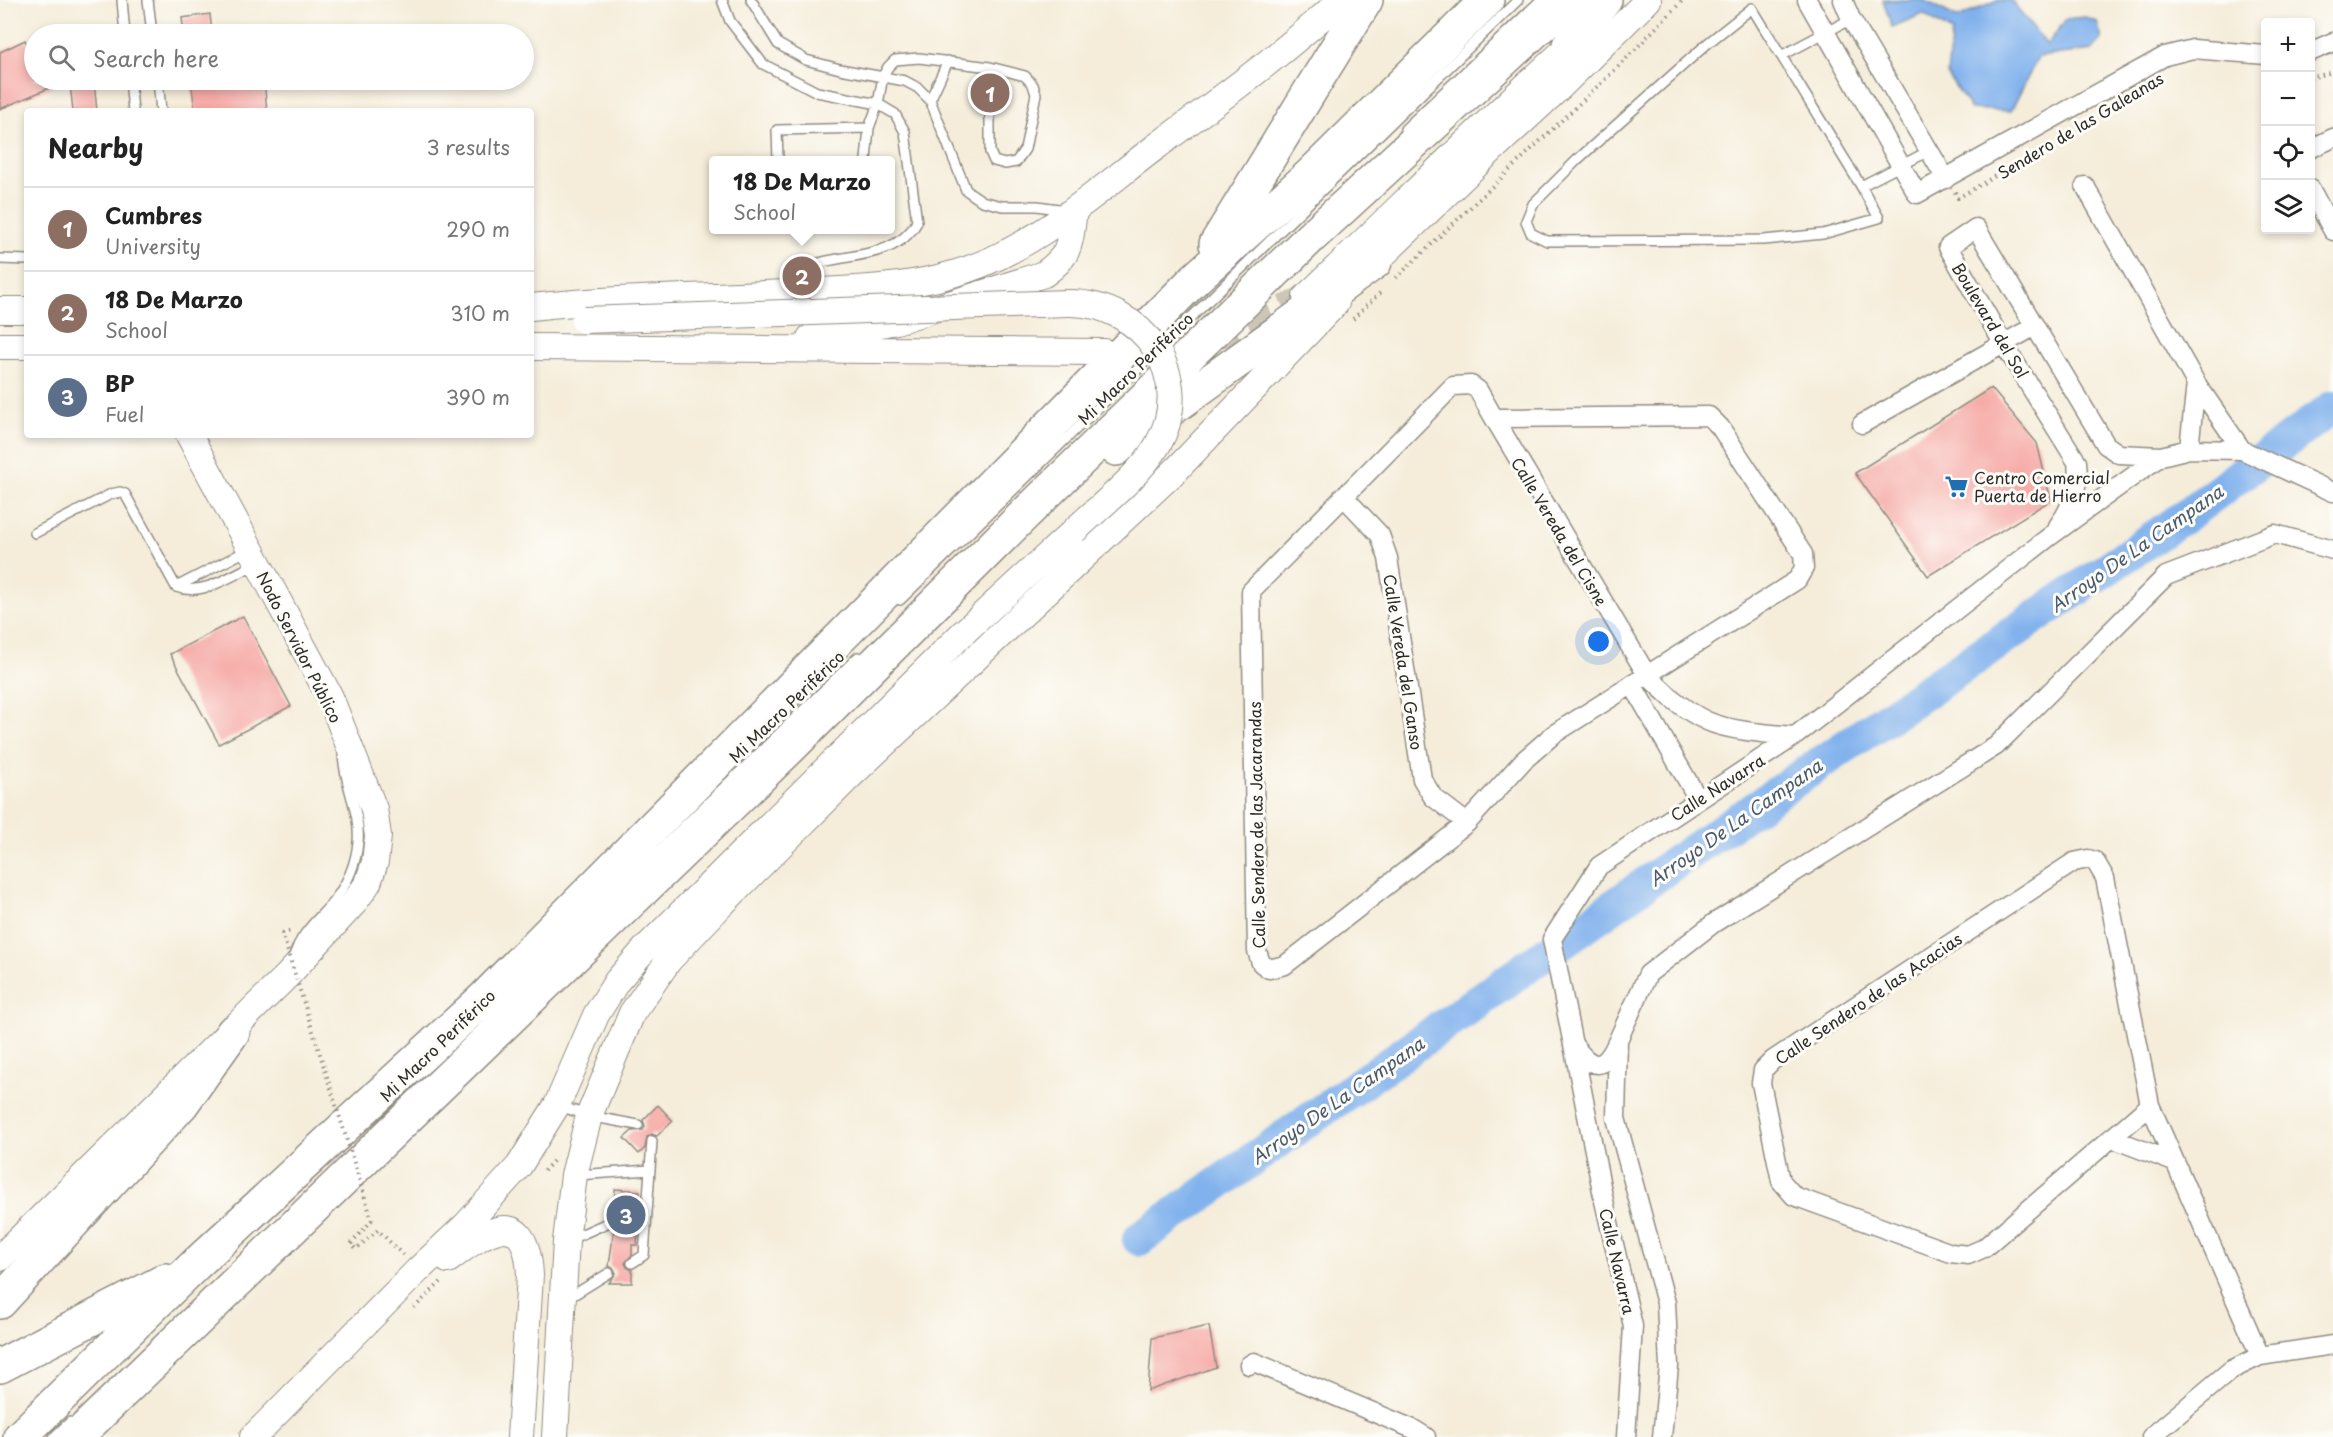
<!DOCTYPE html>
<meta charset="utf-8">
<style>
body{margin:0;font-family:"Playpen Sans",sans-serif;background:#f2f2f2;color:#222}
.controls{position:absolute;right:18px;top:18px;display:grid;overflow:hidden;border-radius:6px;box-shadow:0 3px 9px #0003}
.controls button{width:54px;height:54px;display:grid;place-items:center;padding:0;border:0;border-bottom:2px solid #e0e0e0;background:#fff;color:#222;font:30px sans-serif}
.you{position:absolute;left:1599px;top:642px;width:21px;height:21px;margin:-15px;border:4px solid #fff;border-radius:50%;background:#1a73e8;box-shadow:0 0 0 9px #1a73e833}
.badge{display:grid;place-items:center;width:39px;height:39px;border-radius:50%;background:#b45309;color:#fff;font-size:20px;font-weight:700}
.pin{position:absolute;translate:-50% -50%;border:3px solid #fff;box-shadow:0 2px 6px #0006}
.popup{position:absolute;left:709px;top:156px;width:186px;height:78px;box-sizing:border-box;display:grid;place-content:center;border-radius:6px;background:#fff;filter:drop-shadow(0 2px 4px #0005);font-size:20px;white-space:nowrap;color:#767676}
.popup b{font-size:22px;color:#222}
.popup::after{content:'';position:absolute;left:50%;top:100%;margin-left:-12px;border:12px solid transparent;border-top-color:#fff}
.list{margin:0;padding:0;list-style:none}
h2{display:flex;justify-content:space-between;align-items:center;height:78px;margin:0;padding:0 24px;font-size:26px}
h2 small{font-size:20px;font-weight:400;color:#767676}
.list li{display:grid;grid-template-columns:39px 1fr auto;gap:18px;align-items:center;box-sizing:border-box;height:84px;padding:0 24px;border-top:2px solid #e0e0e0}
.list b{display:block;font-size:22px;white-space:nowrap}
.list p{margin:0;font-size:20px;white-space:nowrap;color:#767676}
.list em{font-size:20px;font-style:normal;color:#767676}
.icon{flex:none;width:33px;height:33px;fill:none;stroke:currentColor;stroke-width:2;stroke-linecap:round;stroke-linejoin:round}
.map{position:relative;flex:none;width:2333px;height:1437px;overflow:hidden}
.search{position:absolute;background:#fff;box-shadow:0 3px 9px #0003;left:24px;top:24px;width:510px;height:66px;display:flex;align-items:center;gap:15px;box-sizing:border-box;padding:0 21px;border-radius:33px;color:#767676;font-size:22px}
.panel{position:absolute;background:#fff;box-shadow:0 3px 9px #0003;left:24px;top:108px;width:510px;height:330px;border-radius:6px}
.map>svg:first-child{display:block}
.water{fill:#82b2ed;stroke:#566e8c;stroke-width:1.5}
.lines{fill:none;stroke-linecap:round;stroke-linejoin:round}
.river{stroke:#82b2ed;stroke-width:34}
.building{fill:#f6aba7}
.secondary-tunnel{stroke:#cdc6b7;stroke-width:26;stroke-dasharray:26 13;stroke-linecap:butt}
.service-casing{stroke:#908c82;stroke-width:12}
.minor-casing{stroke:#908c82;stroke-width:21}
.secondary-casing{stroke:#908c82;stroke-width:28}
.motorway-casing{stroke:#908c82;stroke-width:36}
.path{stroke:#908c82;stroke-width:4;stroke-dasharray:1.5 4.5;stroke-linecap:butt}
.service{stroke:#fff;stroke-width:9}
.minor{stroke:#fff;stroke-width:18}
.secondary{stroke:#fff;stroke-width:26}
.motorway{stroke:#fff;stroke-width:33}
.secondary-bridge-casing{stroke:#908c82;stroke-width:28;stroke-linecap:butt}
.path-bridge{stroke:#908c82;stroke-width:4;stroke-dasharray:1.5 4.5;stroke-linecap:butt}
.secondary-bridge{stroke:#fff;stroke-width:26}
.labels{text-anchor:middle;dominant-baseline:central;stroke-width:6;stroke-linejoin:round;paint-order:stroke}
.street-label{font-size:16px;fill:#2b2b2b;stroke:#fdfcf7}
.poi-label{font-size:16px;fill:#2b2b2b;stroke:#fdfcf7;text-anchor:start}
.water-label{font-size:18px;font-style:italic;fill:#495a6f;stroke:#fdfcf7}
</style>
<div class="map">
<svg width="2333" height="1437" viewBox="0 0 2333 1437">
<rect width="100%" height="100%" fill="#fdfcf7"/>
<filter id="ink" filterUnits="userSpaceOnUse"><feTurbulence type="fractalNoise" baseFrequency=".0167" numOctaves="2"/><feDisplacementMap in="SourceGraphic" scale="12" xChannelSelector="R" yChannelSelector="G"/><feConvolveMatrix kernelMatrix="1 2 1 2 8 2 1 2 1" color-interpolation-filters="sRGB"/></filter>
<filter id="wash" filterUnits="userSpaceOnUse"><feTurbulence type="fractalNoise" baseFrequency=".008" numOctaves="4" result="noise"/><feDisplacementMap in="SourceGraphic" scale="24" xChannelSelector="R" yChannelSelector="G"/><feGaussianBlur stdDeviation="1.35" result="paint"/><feColorMatrix in="noise" values="0 0 0 0 0 0 0 0 0 0 0 0 0 0 0 0 0 1.4 0 .05"/><feComposite in="paint" operator="in"/></filter>
<g filter="url(#wash)">
<rect width="100%" height="100%" fill="#f5edda"/>
<!-- water -->
<path class="water" d="M1883,0H1924L1958,18L1998,0H2011L2047,45L2066,19L2085,17L2097,22L2102,39L2092,50L2038,57L2011,111L1971,109L1947,74L1952,32L1923,14L1892,27Z"/>
<g class="lines">
<!-- river -->
<path class="river" d="M1139,1239L1719,832L2188,514L2333,407"/>
</g>
<g id="blocks">
<!-- building -->
<path class="building" d="M210,14L212,34H184L182,18Z
M25,40L34,57V80H68L0,109V52Z
M191,80H264L267,111H195Z
M94,82L97,111H73L70,84Z
M1991,388L2037,443L2051,500L1928,576L1855,473Z
M243,616L291,706L219,744L170,654Z
M658,1105L673,1121L657,1136L652,1134L647,1137L645,1148L639,1154L624,1138L632,1131L643,1130L645,1126L643,1120Z
M615,1189L640,1191L637,1245H632V1255L625,1263L627,1267L632,1270V1283H609L616,1273L614,1269L609,1266L614,1228L619,1224L621,1220L618,1215L614,1213Z
M1209,1326L1216,1367L1148,1391L1152,1338Z"/>
</g>
</g>
<g filter="url(#ink)">
<use href="#blocks" fill-opacity="0" stroke="#908c82" stroke-width="1.5"/>
<g class="lines">
<!-- secondary-tunnel -->
<path class="secondary-tunnel" d="M1135,352C1202,347 1247,327 1306,297"/>
<defs>
<path id="service" d="M122,0L125,34
M148,0L152,34
M722,0L730,21L763,64L817,92L878,104L895,114L905,132L917,222C895,262 840,252 803,268C796,271 789,281 783,287
M751,0L778,44L806,60L840,69L905,81L918,88L930,100L966,190L982,201L1002,206H1037L1066,210
M1781,56L1851,19
M130,80L133,111
M158,80L161,111
M930,100L948,61
M1405,129L1541,0
M778,160L777,130L869,128L878,104L883,76L888,67L895,60L919,58L990,67L1025,76L1033,85L1036,94L1025,149L1016,162L1005,164L994,161L990,152V67
M866,160L869,128
M1861,186L1752,8L1708,43L1577,160L1533,204L1526,221L1531,233L1547,241L1764,240L1823,234L1879,218L1861,186L1929,151
M0,259L27,260
M35,533L111,494L120,492L125,494L176,587C202,597 232,575 256,564
M176,587L250,549
M900,600L1518,0
M294,957C300,933 319,919 334,901C347,884 356,864 358,842C361,811 343,783 343,752
M504,1001L858,657
M560,1106L589,1116L638,1125
M577,1175L650,1170
M571,1239L614,1220
M632,1263L644,1255L652,1141
M567,1299L609,1273
M54,1437L70,1422"/>
<path id="minor" d="M1807,0L1917,194L2165,56L2193,49L2266,55
M1843,0L1851,19L1946,179
M2310,52L2333,42
M2310,149L2333,138
M2085,186L2196,383L2242,450
M2310,188L2333,231
M1494,418L1709,416L1720,427L1803,554L1804,568L1797,580L1647,675L1554,734L1523,761L1467,823L1285,965L1269,969L1261,963L1257,951L1251,591L1453,386L1471,385L1478,390L1494,418L1647,675C1665,693 1683,710 1707,721C1728,731 1771,734 1795,736
M1862,424L2035,326
M2189,449L2196,383
M1343,496L1380,535L1388,558L1422,779L1433,797L1467,823
M2058,526C2071,509 2080,484 2077,462L2003,343L1948,247L1976,228L2106,445L2119,454L2161,456
M1632,684L1698,799
M1573,1044C1591,1069 1604,1073 1617,1042
M2150,1105L1984,1248L1968,1255L1951,1253L1794,1196L1781,1181L1761,1083L1763,1070L1773,1060L2074,862L2088,859L2095,861L2105,878L2150,1105L2260,1356
M2111,1138L2174,1162
M1249,1365L1254,1362L1413,1429L1426,1437
M1626,1437L1633,1326L1604,1201L1552,939L1599,866L1795,736L2049,537L2161,456L2189,449L2242,450L2333,492
M1662,1437L1669,1366L1666,1303L1616,1118L1618,1040L1648,974L1714,923L1996,746L2166,576L2275,534L2333,550
M2151,1437L2231,1370L2260,1356L2333,1345"/>
<path id="secondary" d="M1361,276L1496,146L1559,88L1648,0
M1306,297C1399,209 1488,118 1584,33
M531,307C623,297 715,297 807,292C851,289 898,288 942,277C1025,257 1087,199 1153,149C1217,101 1282,55 1341,0
M0,310H27
M810,338L896,321L1044,274C1072,254 1069,244 1074,211
M0,346H27
M531,347L1104,352
M0,1258L288,975L354,903L368,883L375,862L378,836L374,809L330,697L189,435
M448,1260C485,1232 526,1201 530,1275L520,1437
M253,1437L418,1270L466,1225L519,1166L557,1105L596,1015L617,981L645,949L964,632L1074,531
M555,1437L566,1241L574,1175L589,1116L632,1013L669,960L721,905L849,777L1176,470L1336,303"/>
<path id="motorway" d="M1569,45L1605,0
M1216,244L1366,0
M1116,449L1375,262
M0,1302L182,1104L233,1032
M0,1366L166,1280
M20,1437L196,1264L485,997L1196,278L1311,174L1487,0
M76,1437L790,748L1022,517L1312,236L1569,0"/>
</defs>
<!-- service casing -->
<use href="#service" class="service-casing"/>
<!-- minor casing -->
<use href="#minor" class="minor-casing"/>
<!-- secondary casing -->
<use href="#secondary" class="secondary-casing"/>
<!-- motorway casing -->
<use href="#motorway" class="motorway-casing"/>
<!-- path -->
<path class="path" d="M2310,78L2333,72
M1955,192L1958,198L2049,144
M1396,278L1619,66L1683,0
M1353,319L1382,291
M282,933L291,931
M544,1171L555,1159
M372,1220L351,1244L356,1249L378,1230L403,1255
M414,1308L443,1280"/>
<!-- service -->
<use href="#service" class="service"/>
<!-- minor -->
<use href="#minor" class="minor"/>
<!-- secondary -->
<use href="#secondary" class="secondary"/>
<!-- motorway -->
<use href="#motorway" class="motorway"/>
<defs>
<path id="secondary-bridge" d="M584,320L1068,303C1143,302 1197,378 1157,446C1140,475 1099,507 1074,531"/>
</defs>
<!-- secondary-bridge casing -->
<use href="#secondary-bridge" class="secondary-bridge-casing"/>
<!-- path-bridge -->
<path class="path-bridge" d="M282,933L372,1220"/>
<!-- secondary-bridge -->
<use href="#secondary-bridge" class="secondary-bridge"/>
</g>
</g>
<!-- icons -->
<defs>
<symbol id="supermarket-bare" viewBox="-9 -9 18 18"><path d="M-6-5.5h2.5l.6 2H6L4.5 2H-2.5L-4.4-4H-6ZM-1.5 3.2a1.3 1.3 0 1 0 .1 0ZM3 3.2a1.3 1.3 0 1 0 .1 0Z" fill="#1f6fb2" stroke="#fdfcf7" stroke-width="2.5" paint-order="stroke"/></symbol>
</defs>
<g fill-rule="evenodd">
<use href="#supermarket-bare" x="1940" y="470" width="33" height="33"/>
</g>
<g class="labels">
<!-- street labels -->
<g class="street-label">
<text transform="translate(2080 125) rotate(-31)">Sendero de las Galeanas</text>
<text transform="translate(1991 320) rotate(59)">Boulevard del Sol</text>
<text transform="translate(1135 368) rotate(-44)">Mi Macro Periférico</text>
<text transform="translate(1560 531) rotate(59)">Calle Vereda del Cisne</text>
<text transform="translate(300 647) rotate(63)">Nodo Servidor Público</text>
<text transform="translate(1404 662) rotate(81)">Calle Vereda del Ganso</text>
<text transform="translate(786 706) rotate(-44)">Mi Macro Periférico</text>
<text transform="translate(1717 787) rotate(-33)">Calle Navarra</text>
<text transform="translate(1256 825) rotate(-91)">Calle Sendero de las Jacarandas</text>
<text transform="translate(1868 998) rotate(-34)">Calle Sendero de las Acacias</text>
<text transform="translate(437 1045) rotate(-44)">Mi Macro Periférico</text>
<text transform="translate(1618 1261) rotate(77)">Calle Navarra</text>
</g>
<!-- poi labels -->
<g class="poi-label">
<text x="1974" y="477">Centro Comercial<tspan x="1974" dy="18">Puerta de Hierro</tspan></text>
</g>
<!-- water labels -->
<g class="water-label">
<text transform="translate(2136 548) rotate(-35)">Arroyo De La Campana</text>
<text transform="translate(1735 822) rotate(-35)">Arroyo De La Campana</text>
<text transform="translate(1337 1100) rotate(-35)">Arroyo De La Campana</text>
</g>
</g>
</svg>
<div class="controls">
<button>+</button>
<button>−</button>
<button><svg class="icon" aria-label="locate" viewBox="0 0 24 24"><circle cx="12" cy="12" r="6"/><path d="M12 2v4M12 18v4M2 12h4M18 12h4"/></svg></button>
<button><svg class="icon" aria-label="layers" viewBox="0 0 24 24"><path d="M12 4l9 5-9 5-9-5zM3 14l9 5 9-5"/></svg></button>
</div>
<div class="you"></div>
<div class="pin badge" style="left:990px;top:93px;background:#8d6e63">1</div>
<div class="pin badge" style="left:802px;top:276px;background:#8d6e63">2</div>
<div class="popup"><b>18 De Marzo</b>School</div>
<div class="pin badge" style="left:626px;top:1215px;background:#5c6f8a">3</div>
<div class="search"><svg class="icon" aria-label="search" viewBox="0 0 24 24"><circle cx="10" cy="10" r="6"/><path d="M15 15l6 6"/></svg>Search here</div>
<section class="panel">
<h2>Nearby<small>3 results</small></h2>
<ul class="list">
<li><span class="badge" style="background:#8d6e63">1</span><div><b>Cumbres</b><p>University</p></div><em>290 m</em></li>
<li><span class="badge" style="background:#8d6e63">2</span><div><b>18 De Marzo</b><p>School</p></div><em>310 m</em></li>
<li><span class="badge" style="background:#5c6f8a">3</span><div><b>BP</b><p>Fuel</p></div><em>390 m</em></li>
</ul>
</section>
</div>
